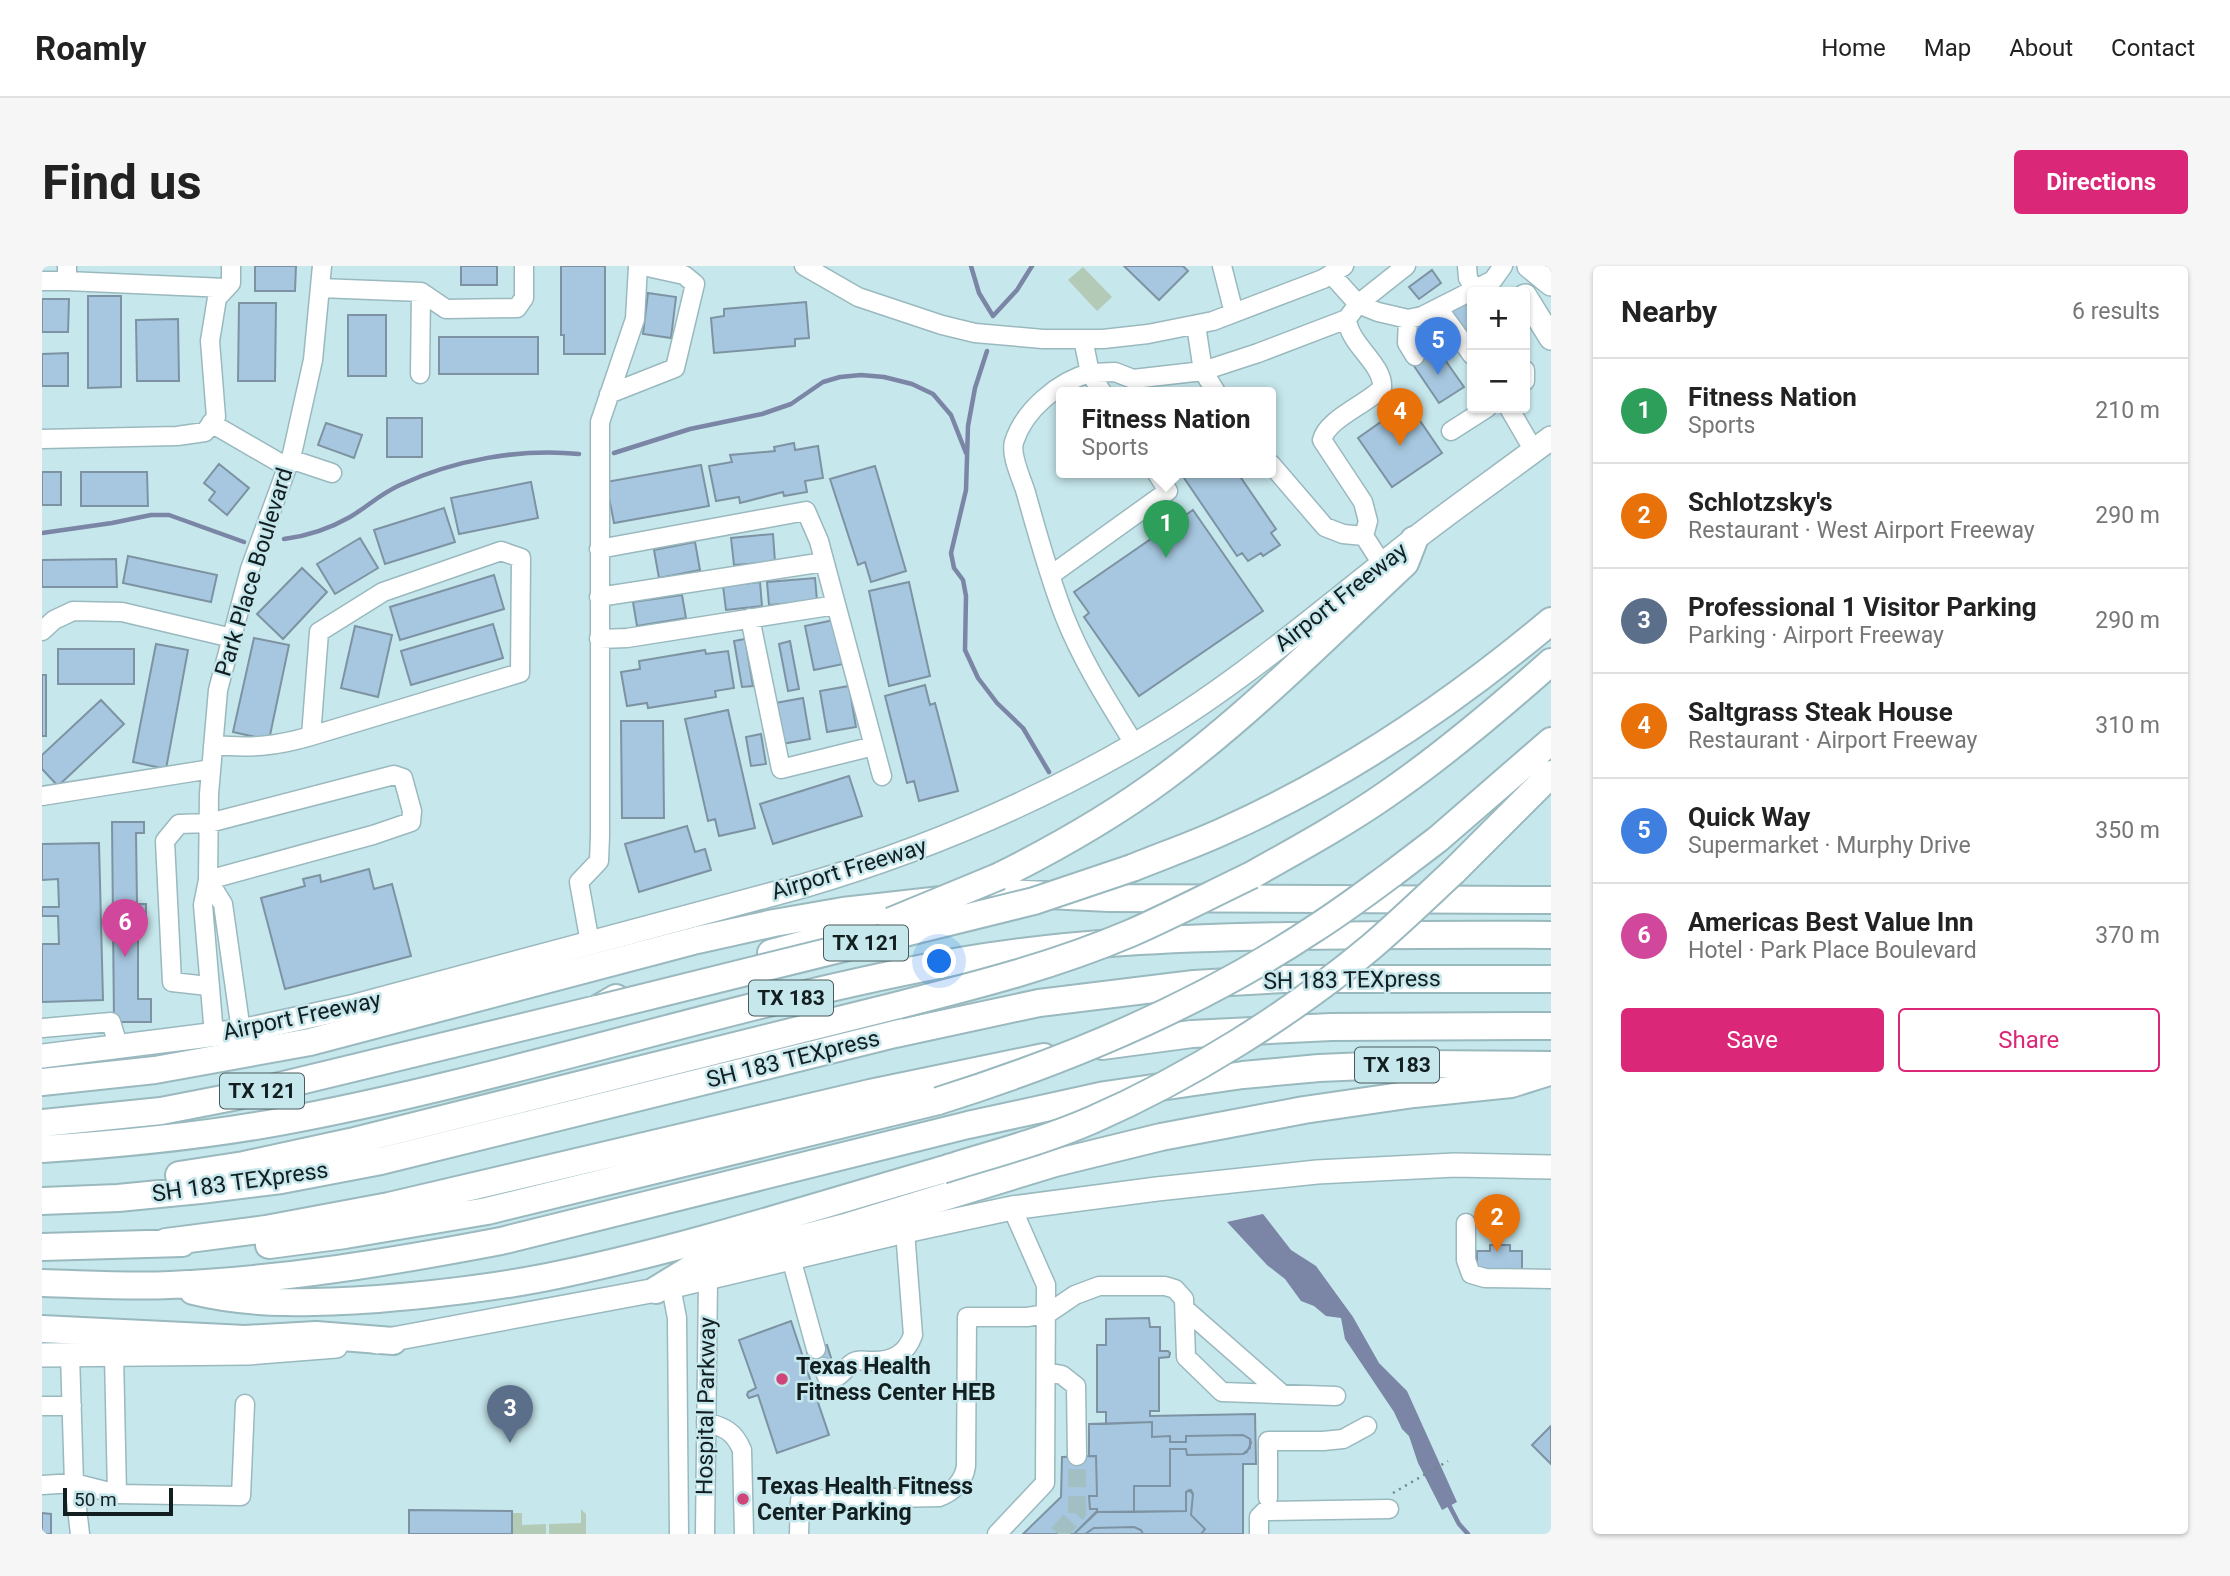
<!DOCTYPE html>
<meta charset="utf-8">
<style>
body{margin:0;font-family:Roboto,sans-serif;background:#f6f6f6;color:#222}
.controls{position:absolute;right:21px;top:21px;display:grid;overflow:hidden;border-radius:7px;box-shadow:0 2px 5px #0004}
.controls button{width:63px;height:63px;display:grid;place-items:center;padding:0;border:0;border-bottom:2px solid #e0e0e0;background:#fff;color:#222;font:35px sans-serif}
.scale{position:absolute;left:21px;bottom:18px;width:110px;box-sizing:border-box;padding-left:7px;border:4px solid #121e20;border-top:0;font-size:19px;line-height:24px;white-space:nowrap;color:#121e20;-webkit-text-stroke:5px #c6e7ec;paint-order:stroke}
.you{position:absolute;left:898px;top:696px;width:24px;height:24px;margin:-18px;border:5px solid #fff;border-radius:50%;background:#1a73e8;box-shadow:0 0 0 10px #1a73e833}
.badge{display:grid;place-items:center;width:46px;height:46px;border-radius:50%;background:#db2777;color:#fff;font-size:23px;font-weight:700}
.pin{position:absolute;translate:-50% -58px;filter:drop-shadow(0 2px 4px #0008)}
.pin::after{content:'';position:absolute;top:37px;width:24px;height:21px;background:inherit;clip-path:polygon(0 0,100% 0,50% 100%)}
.popup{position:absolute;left:1014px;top:121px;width:220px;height:91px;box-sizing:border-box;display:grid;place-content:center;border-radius:7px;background:#fff;filter:drop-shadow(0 2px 5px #0005);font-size:23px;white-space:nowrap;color:#767676}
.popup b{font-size:26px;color:#222}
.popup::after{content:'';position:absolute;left:50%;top:100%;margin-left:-14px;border:14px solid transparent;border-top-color:#fff}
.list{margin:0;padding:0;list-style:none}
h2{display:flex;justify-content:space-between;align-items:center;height:91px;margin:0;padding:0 28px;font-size:30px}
h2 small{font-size:23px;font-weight:400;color:#767676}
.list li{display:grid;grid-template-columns:46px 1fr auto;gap:21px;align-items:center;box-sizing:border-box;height:105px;padding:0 28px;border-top:2px solid #e0e0e0}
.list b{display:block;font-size:26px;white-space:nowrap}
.list p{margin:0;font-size:23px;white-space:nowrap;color:#767676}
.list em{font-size:23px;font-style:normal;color:#767676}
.actions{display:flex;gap:14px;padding:21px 28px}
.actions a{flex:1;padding:16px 0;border:2px solid #db2777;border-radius:7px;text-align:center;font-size:24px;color:#db2777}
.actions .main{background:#db2777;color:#fff}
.map{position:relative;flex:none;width:1509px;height:1268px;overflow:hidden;border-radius:7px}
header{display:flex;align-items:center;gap:42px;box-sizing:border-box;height:98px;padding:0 35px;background:#fff;border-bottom:2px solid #e0e0e0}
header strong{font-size:33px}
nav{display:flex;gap:38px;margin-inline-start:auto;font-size:24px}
.intro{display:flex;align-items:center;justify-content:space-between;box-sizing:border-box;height:168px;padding:0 42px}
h1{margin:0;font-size:49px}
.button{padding:18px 32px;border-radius:7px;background:#db2777;color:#fff;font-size:24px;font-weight:700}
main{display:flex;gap:42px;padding:0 42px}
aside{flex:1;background:#fff;border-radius:7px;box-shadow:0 2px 5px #0004}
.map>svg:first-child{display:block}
.green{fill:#b3cab6}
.water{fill:#7b85a5}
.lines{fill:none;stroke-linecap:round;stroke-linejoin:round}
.stream{stroke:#7b85a5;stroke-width:4.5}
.building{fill:#a6c7df;stroke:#7d93a3;stroke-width:2}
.minor-tunnel{stroke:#a2bfc3;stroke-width:18;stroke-dasharray:18 9;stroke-linecap:butt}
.minor-casing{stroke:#9ab9bf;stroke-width:21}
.major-casing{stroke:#9ab9bf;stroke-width:26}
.highway-casing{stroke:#9ab9bf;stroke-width:30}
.path{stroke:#72898c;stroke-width:2.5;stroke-dasharray:2 5;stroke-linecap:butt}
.minor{stroke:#fff;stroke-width:18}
.major{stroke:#fff;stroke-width:23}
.highway{stroke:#fff;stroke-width:26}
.highway-bridge-casing{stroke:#9ab9bf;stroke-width:30;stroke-linecap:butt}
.highway-bridge{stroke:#fff;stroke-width:26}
.poi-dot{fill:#d04479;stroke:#c6e7ec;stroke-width:2.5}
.labels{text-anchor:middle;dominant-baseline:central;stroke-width:5;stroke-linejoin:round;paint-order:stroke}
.shield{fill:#c6e7ec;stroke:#485a5d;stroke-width:2}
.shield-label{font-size:21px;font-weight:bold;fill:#121e20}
.street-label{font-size:23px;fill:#121e20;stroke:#c6e7ec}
.poi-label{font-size:23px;font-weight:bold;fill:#121e20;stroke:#c6e7ec;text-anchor:start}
</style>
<header>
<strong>Roamly</strong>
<nav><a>Home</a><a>Map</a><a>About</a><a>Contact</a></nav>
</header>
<div class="intro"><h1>Find us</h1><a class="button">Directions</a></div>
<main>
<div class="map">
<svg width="1509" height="1268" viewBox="0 0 1509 1268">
<rect width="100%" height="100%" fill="#c6e7ec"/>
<!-- green -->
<path class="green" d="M1041,1L1070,31L1055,45L1026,14Z
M539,1243L544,1248V1268H507V1258L539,1257Z
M470,1247H480V1259L504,1258V1268H470Z"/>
<!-- water -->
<path class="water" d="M1221,948L1249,984L1274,1000L1311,1051L1337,1097L1365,1125L1415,1236L1400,1244L1376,1197L1367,1170L1360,1163L1352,1146L1303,1073L1299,1052L1284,1050L1272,1040L1259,1035L1243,1013L1225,999L1185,956Z"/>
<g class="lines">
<!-- stream -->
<path class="stream" d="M929,0L937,27L951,50L975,24L990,0
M945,85L933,122L926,160L924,224L909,287L912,302L921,314L924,330L923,384L936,412L955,437L981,462L1007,506
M572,187L648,163L720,148L749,138L781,116L798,111L819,109L842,111L870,118L891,128L909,149L924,187
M0,267L70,257L109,249H127L202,276
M242,273C266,270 287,263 308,251C325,241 338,228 358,219C412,194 478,182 537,188
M1406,1237L1417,1258L1426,1268"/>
</g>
<!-- building -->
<path class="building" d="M213,0H254L253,25H213Z
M419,0H455V19H419Z
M519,0H563V88H522V69H519Z
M1082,0H1141L1146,5L1117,34Z
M1390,4L1399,17L1377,33L1367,21Z
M606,27L634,31L629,72L601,68Z
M46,30H79V121L46,122Z
M0,33H27L26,66H0Z
M1422,34L1430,45V76L1408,44Z
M764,36L767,72L753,73V80L672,87L669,52L682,50V43Z
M197,37H234L233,115H196Z
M306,49H344V110H306Z
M136,53L137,115H95L94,54Z
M397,71H496V108H397Z
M1394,81L1422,121L1397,137L1370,97Z
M26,87V120H0V88Z
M1363,139L1371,151L1374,149L1400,187L1350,221L1316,172Z
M345,152H380V191H345Z
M284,157L320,169L312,192L276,179Z
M752,177L753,184L776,180L781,212L763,215L765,226L742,230L741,226L698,237L697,231L674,235L667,200L690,196L688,189L733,185L732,181Z
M177,198L207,222L185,249L167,234L173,226L162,217Z
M659,199L667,240L572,257L564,216Z
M833,200L864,305L829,316L823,296L816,299L788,213Z
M0,206H19V239H0Z
M39,206H105L106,240H39Z
M1138,206H1195L1234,263L1229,267L1238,279L1221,290L1219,287L1206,295L1200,287L1195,290Z
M489,216L496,252L417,268L409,232Z
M402,242L413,276L343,298L332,264Z
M1151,244L1221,345L1097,430L1042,351L1047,347L1032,326Z
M731,268L733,296L692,299L689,272Z
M318,272L336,302L293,328L275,298Z
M653,276L658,304L617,312L612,284Z
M86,290L175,309L169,336L81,317Z
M74,293L75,321H0V294Z
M260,302L285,326L241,373L215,348Z
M452,309L462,343L358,374L348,341Z
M773,312L775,335L727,339L725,316Z
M718,316L720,340L684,344L681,320Z
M867,316L888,410L847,420L827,325Z
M640,329L644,352L595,360L591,336Z
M792,354L801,398L772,404L763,360Z
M451,358L461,392L369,419L359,385Z
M313,360L350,369L336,431L299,422Z
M212,372L247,379L227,474L191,466Z
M703,373L711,420L700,421L692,375Z
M748,375L757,423L746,425L737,378Z
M114,378L146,384L124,503L91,496Z
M16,383H92V418H16Z
M663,384L664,388L686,385L692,422L673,425L674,431L606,442L605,437L585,440L579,406L598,403L597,395Z
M0,409H4V470H0Z
M883,419L888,439L893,437L916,525L877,535L872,515L865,517L843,430Z
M807,420L814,461L785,466L778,425Z
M761,432L768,473L740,478L733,437Z
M59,434L82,458L16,520L0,503V489Z
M686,444L713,562L677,570L673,553L666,555L643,453Z
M579,455H621L622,552H580Z
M719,468L724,498L709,500L704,471Z
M807,510L820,550L731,578L718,538Z
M70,556H102V567H94L95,638H104V649H96V733H109V756H72Z
M645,560L653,586L663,583L669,604L597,626L583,578Z
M57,577L61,734L0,736V678H17L16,650H0V641H17L16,613L0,614V578Z
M327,603L332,623L350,618L369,690L243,723L219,632L263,620L261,613L278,609L279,616Z
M1448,979H1468V985H1480V1004H1435V985H1448Z
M1107,1052L1108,1061H1118V1085H1126L1128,1087L1127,1091L1117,1092V1145H1108V1150L1213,1148L1214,1198H1201V1268H1159L1163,1263L1149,1249L1151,1228L1149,1224L1144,1226V1245L1092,1246V1220H1128V1183H1144L1145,1189L1201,1188L1205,1186L1209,1177L1208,1173L1201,1169L1144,1170V1176H1128V1170L1110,1171V1156L1064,1158V1146H1055V1079H1064V1053Z
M749,1055L762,1094L767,1093L765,1086L785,1079L791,1098L772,1104L769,1099L764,1101L787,1169L735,1187L716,1129L707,1132L705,1129L706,1126L714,1122L697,1074Z
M1110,1156V1171L1128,1170V1176H1144V1170L1201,1169L1208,1173V1182L1201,1188L1145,1189L1144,1183H1128V1220H1092V1246H1055V1243H1048L1047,1230H1055L1054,1190H1047V1158Z
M1509,1160V1198L1490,1179Z
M1054,1190L1055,1230H1047L1048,1243H1055V1246L1032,1268H981L1019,1231L1020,1191Z
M1147,1224L1151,1228L1149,1249L1163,1263L1159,1268H1032L1054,1246L1144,1245V1226Z
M367,1244L470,1245V1268H367Z
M0,1247L9,1248V1268H0Z
M1092,1261L1099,1264L1101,1268H1043L1052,1262Z
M1092,1261L1099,1264L1101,1268H1043L1052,1262Z"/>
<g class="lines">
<!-- minor-tunnel -->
<path class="minor-tunnel" d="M1016,1268L1035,1247V1190"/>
<defs>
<path id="minor" d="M762,0L816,31L900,59L933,67L1001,73H1061L1106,68L1171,55L1281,13L1302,0
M1180,0L1192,47
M1364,0L1316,38L1336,46L1366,53L1380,50L1451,14L1461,0
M1425,0L1426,12L1434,26
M0,15H25V0
M25,15L184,22
M278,22L379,26L404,43L475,42L482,32V0
M1396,42L1430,89
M1305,53C1307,79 1342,98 1340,122C1325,138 1285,153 1280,174L1321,236L1326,255L1322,270
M1366,53L1365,77L1373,90
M1154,59L1161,105L1216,87L1305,53L1316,38L1289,8
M1041,73L1048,107C1017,115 982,144 972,176C968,190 980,213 984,227C995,267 1007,310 1022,349C1040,395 1067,437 1093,479
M1483,104V115
M1048,107L1073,106L1091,113L1161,105L1174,126
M1048,107L1060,126
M378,108L379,26
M567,128L633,102L653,18L642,9L601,0
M1467,142L1492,185
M169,157L245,201
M1409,165L1445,142
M0,173L135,170L163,166L174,151L168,75L175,32L189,17V0
M248,193L290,207
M1229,198L1283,261L1301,268L1322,270L1340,298
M557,283L764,245L777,275L840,510
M1009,309L1126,225L1114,206
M557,331L782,296
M708,352L739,503L832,480
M0,365L12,354L31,345L80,346L190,372
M557,373L585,372L794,339
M171,479C208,482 232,481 269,470L478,407L479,292L459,285L341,326L277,366L269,470
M0,530L169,503
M166,614L331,569L369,556L370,545L361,512L352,509L167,557L137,558L123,575L130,716L166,720
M166,614L181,638L199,765
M548,677L537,616L557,595L558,570V156L593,53L596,0
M0,762L69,756L77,782
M172,769L161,639L166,614L167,528L176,424L208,303L250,188L271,94L280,0
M1424,957V994L1429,1008L1443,1012L1509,1013
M749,992L774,1083
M629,1021L635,1052L637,1268
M1143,1043L1240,1128
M72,1089L75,1228L199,1230L203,1138
M781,1101L785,1111C799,1115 801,1102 812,1096C817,1093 822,1095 828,1095C849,1096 864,1089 871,1069L863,965
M1004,1106L1020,1109L1034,1120L1035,1190
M0,1140H30
M664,1156C682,1161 692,1165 700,1184L702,1268
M0,1219L32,1217L28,1089
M1226,1232V1175H1281L1301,1173L1325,1160
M38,1268L32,1217L75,1228
M663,1268L666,1013
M757,1268L758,1234L897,1231C911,1226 922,1215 924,1200L925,1051H985L1005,1048L1033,1029L1057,1020H1123L1133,1023L1142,1033L1144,1091L1180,1126L1294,1130
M955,1268L1003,1217L1004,1019L970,942
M1217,1268V1251L1223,1245L1347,1243"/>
<path id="major" d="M1487,0L1509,18
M1483,30L1509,72
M0,790L199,765L309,741L761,620C880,585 989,539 1096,477C1188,424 1269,354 1352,289C1403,248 1457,211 1509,172
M335,1076L614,1024L863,965L970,942L1115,923L1275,906L1413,899L1509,901
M0,1089L206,1087L294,1080"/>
<path id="highway" d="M1090,602C1122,589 1154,578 1184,564C1302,511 1410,438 1509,355
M1411,606L1509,508
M1350,608L1396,573L1509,475
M1210,609C1256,583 1302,558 1345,528C1403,488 1456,443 1509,396
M958,610C1016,581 1072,549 1123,511C1209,447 1285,370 1363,297L1372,274
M729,687L849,655
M1060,780L1150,768L1289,761L1509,760
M0,816L113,804L268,776L655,674L732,657L801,645L962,627L1067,632L1509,634
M0,857L119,845L196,830L555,743L574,732
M0,883C79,878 159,870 237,856C466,814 688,737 918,695C1027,676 1137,672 1247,670C1335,669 1422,668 1509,669
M137,909L202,899L308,876L857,739
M0,935L76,932L158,924L239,914L339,895L853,768L997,737L1152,718L1241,713H1509
M124,976L224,963L347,940L828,827L1002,791
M227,979L303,969L445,945L896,835
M0,981L140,977
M0,1017C42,1018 85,1021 128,1019C240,1014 349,996 459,975L926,859L1063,829L1201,809L1277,802L1372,798L1509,799
M614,1024L655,999L807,960L1013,897L1119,871L1262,844L1372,828L1469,818L1504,807
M151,1025C211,1040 274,1037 336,1033C397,1028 460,1021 520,1008C648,981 774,940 900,904
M0,1063L203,1073L274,1069L351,1075"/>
</defs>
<!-- minor casing -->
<use href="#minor" class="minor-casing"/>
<!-- major casing -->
<use href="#major" class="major-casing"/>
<!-- highway casing -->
<use href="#highway" class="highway-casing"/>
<!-- path -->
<path class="path" d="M1351,1227L1406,1195"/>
<!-- minor -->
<use href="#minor" class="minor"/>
<!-- major -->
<use href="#major" class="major"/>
<!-- highway -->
<use href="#highway" class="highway"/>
<defs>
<path id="highway-bridge" d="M849,655L958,610
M857,739C936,719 1014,699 1089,667C1130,649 1170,628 1210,609
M555,743L992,635L1090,602
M896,835C1027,794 1156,740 1272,663C1299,646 1324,627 1350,608
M900,904C950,888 1002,875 1050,854C1146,812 1249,748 1329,681C1357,657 1384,631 1411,606"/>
</defs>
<!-- highway-bridge casing -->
<use href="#highway-bridge" class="highway-bridge-casing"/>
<!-- highway-bridge -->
<use href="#highway-bridge" class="highway-bridge"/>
</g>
<!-- markers -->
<g class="poi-dot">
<circle cx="740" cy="1113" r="7"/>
<circle cx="701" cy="1233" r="7"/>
</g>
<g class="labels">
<!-- shield labels -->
<g class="shield">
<rect x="782" y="659.5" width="84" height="35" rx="5"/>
<rect x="707" y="714.5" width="84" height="35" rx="5"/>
<rect x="1313" y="781.5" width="84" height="35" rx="5"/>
<rect x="178" y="807.5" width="84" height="35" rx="5"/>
</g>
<g class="shield-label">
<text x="824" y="677">TX 121</text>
<text x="749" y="732">TX 183</text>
<text x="1355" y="799">TX 183</text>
<text x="220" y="825">TX 121</text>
</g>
<!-- street labels -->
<g class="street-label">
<text transform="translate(212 306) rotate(-73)">Park Place Boulevard</text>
<text transform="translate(1299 331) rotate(-38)">Airport Freeway</text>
<text transform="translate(807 603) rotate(-17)">Airport Freeway</text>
<text transform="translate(1310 714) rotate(-1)">SH 183 TEXpress</text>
<text transform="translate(260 750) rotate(-12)">Airport Freeway</text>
<text transform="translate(751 793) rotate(-14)">SH 183 TEXpress</text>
<text transform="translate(198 916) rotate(-8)">SH 183 TEXpress</text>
<text transform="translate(664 1140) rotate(-89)">Hospital Parkway</text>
</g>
<!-- poi labels -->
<g class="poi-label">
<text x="754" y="1100">Texas Health<tspan x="754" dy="26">Fitness Center HEB</tspan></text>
<text x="715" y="1220">Texas Health Fitness<tspan x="715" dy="26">Center Parking</tspan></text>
</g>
</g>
</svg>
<div class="controls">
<button>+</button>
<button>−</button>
</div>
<div class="scale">50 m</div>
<div class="you"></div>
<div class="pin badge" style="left:1124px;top:292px;background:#2e9e5b">1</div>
<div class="popup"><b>Fitness Nation</b>Sports</div>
<div class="pin badge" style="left:1455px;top:986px;background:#e8710a">2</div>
<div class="pin badge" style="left:468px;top:1177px;background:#5c6f8a">3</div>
<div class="pin badge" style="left:1358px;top:180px;background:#e8710a">4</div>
<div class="pin badge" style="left:1396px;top:109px;background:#3f7fe0">5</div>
<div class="pin badge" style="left:83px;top:691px;background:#d1479c">6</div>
</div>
<aside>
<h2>Nearby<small>6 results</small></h2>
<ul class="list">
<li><span class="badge" style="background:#2e9e5b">1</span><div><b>Fitness Nation</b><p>Sports</p></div><em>210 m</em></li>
<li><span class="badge" style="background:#e8710a">2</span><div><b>Schlotzsky's</b><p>Restaurant · West Airport Freeway</p></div><em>290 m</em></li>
<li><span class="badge" style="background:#5c6f8a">3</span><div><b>Professional 1 Visitor Parking</b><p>Parking · Airport Freeway</p></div><em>290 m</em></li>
<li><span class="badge" style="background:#e8710a">4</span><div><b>Saltgrass Steak House</b><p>Restaurant · Airport Freeway</p></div><em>310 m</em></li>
<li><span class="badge" style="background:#3f7fe0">5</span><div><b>Quick Way</b><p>Supermarket · Murphy Drive</p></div><em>350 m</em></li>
<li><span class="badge" style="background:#d1479c">6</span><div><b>Americas Best Value Inn</b><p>Hotel · Park Place Boulevard</p></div><em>370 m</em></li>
</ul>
<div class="actions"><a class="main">Save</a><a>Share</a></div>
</aside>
</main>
